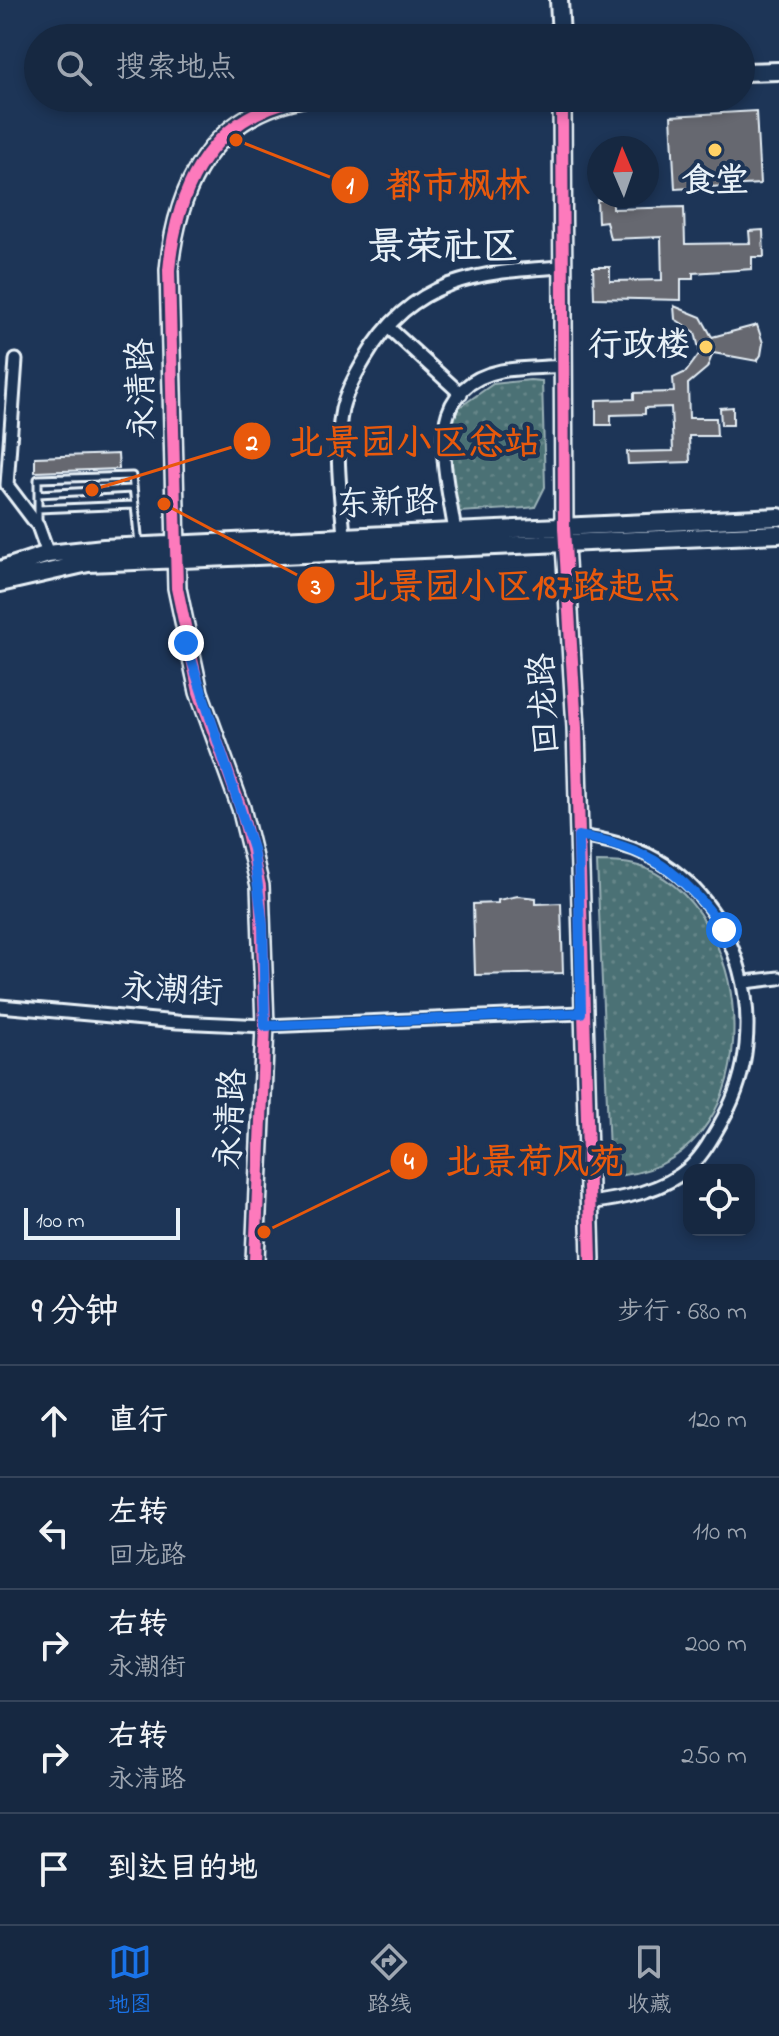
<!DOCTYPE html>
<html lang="zh">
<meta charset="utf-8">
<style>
body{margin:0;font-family:"Indie Flower","LXGW WenKai TC",sans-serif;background:#23344c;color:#f1f3f6}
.controls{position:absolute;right:24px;bottom:24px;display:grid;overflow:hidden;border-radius:16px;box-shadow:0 4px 12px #0003}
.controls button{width:72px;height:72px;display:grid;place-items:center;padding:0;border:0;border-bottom:2px solid #35445a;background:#162841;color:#f1f3f6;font:40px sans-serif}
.compass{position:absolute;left:587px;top:136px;width:72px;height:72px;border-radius:50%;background:#162841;box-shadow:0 4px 12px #0003;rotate:358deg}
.scale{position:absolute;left:24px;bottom:20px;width:156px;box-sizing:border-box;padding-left:8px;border:4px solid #e8f1f8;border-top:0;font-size:22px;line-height:28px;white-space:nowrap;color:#e8f1f8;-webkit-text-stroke:6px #1d3557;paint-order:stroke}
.stop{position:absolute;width:24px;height:24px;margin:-18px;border:6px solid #1a73e8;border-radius:50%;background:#fff}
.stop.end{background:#1a73e8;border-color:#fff;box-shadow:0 2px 8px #0008}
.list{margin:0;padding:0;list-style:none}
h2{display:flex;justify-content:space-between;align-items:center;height:104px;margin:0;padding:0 32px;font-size:34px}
h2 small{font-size:26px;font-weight:400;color:#9ea6b1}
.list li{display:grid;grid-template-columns:52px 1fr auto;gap:24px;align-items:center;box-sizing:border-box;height:112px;padding:0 32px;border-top:2px solid #35445a}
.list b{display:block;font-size:30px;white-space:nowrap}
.list p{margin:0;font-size:26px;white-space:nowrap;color:#9ea6b1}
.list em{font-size:26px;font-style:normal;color:#9ea6b1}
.icon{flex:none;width:44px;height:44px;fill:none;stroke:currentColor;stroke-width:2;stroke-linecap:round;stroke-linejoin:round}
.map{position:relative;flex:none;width:779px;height:1260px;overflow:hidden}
.search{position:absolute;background:#162841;box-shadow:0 4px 12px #0003;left:24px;right:24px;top:24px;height:88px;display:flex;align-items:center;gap:20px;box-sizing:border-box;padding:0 28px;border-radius:44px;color:#9ea6b1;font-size:30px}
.sheet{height:664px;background:#162841}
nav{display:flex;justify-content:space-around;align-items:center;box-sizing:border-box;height:112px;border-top:2px solid #35445a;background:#162841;font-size:22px;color:#9ea6b1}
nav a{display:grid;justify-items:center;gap:4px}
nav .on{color:#1a73e8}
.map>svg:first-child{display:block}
.park{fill:url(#park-dots);stroke:#9ab1b6;stroke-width:2}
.building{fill:#666870;stroke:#e8f1f8;stroke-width:2}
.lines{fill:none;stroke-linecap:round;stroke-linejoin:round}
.lane-casing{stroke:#e8f1f8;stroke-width:11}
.street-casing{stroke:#e8f1f8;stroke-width:17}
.secondary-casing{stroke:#e8f1f8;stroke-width:22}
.lane{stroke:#1d3557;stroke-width:5}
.street{stroke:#1d3557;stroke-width:11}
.secondary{stroke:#1d3557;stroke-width:16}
.cycleway-casing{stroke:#1d3557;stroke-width:17}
.cycleway{stroke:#fd7abc;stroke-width:12}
.route{stroke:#1a73e8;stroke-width:10}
.poi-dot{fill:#ffd166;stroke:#1d3557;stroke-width:3}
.labels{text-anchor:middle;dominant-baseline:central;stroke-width:8;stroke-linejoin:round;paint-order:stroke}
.poi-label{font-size:34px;font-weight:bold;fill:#e8f1f8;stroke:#1d3557}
.street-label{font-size:34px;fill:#e8f1f8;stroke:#1d3557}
.quarter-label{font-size:38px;font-weight:bold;fill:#e8f1f8;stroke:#1d3557}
.leader{fill:none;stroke:#e8590c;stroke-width:3}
.callout-dot{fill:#e8590c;stroke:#1d3557;stroke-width:3}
.mark-label{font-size:24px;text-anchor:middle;font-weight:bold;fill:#fff}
.callout-label{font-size:36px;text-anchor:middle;font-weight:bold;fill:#e8590c;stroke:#1d3557;stroke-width:8;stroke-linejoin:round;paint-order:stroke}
</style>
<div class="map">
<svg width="779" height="1260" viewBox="0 0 779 1260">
<defs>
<pattern id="park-dots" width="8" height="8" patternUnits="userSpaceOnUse" patternTransform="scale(2)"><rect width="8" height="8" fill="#4c7174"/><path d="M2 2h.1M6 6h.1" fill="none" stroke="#668689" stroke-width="1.8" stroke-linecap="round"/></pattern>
</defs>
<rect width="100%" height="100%" fill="#1d3557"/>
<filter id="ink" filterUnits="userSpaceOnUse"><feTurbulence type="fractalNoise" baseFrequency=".0125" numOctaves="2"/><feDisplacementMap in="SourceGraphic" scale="16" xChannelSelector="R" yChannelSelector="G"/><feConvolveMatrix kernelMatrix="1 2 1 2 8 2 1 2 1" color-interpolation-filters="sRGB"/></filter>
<g filter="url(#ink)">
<!-- park -->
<path class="park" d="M530,380L542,381L545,487L535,507L526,508L459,512L447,443L454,411L493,384Z
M597,862C613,862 629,862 645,868C765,919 772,1170 610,1176Z"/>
<!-- building -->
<path class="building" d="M756,111L760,184L675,189L671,116Z
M597,200H613V209L684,207L685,244L750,243L749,231L763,230L764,257H752V269L693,273V279H681V300L594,298L593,267H610V281L662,280L661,237L610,239L606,221L598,222Z
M674,306L701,317L712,337L757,325L763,343L761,355L757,361L713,353L707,368L688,384L689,418H716L717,436H689L690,462L628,464L627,452L673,451L671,407L645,408V414L611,415V425H596V400L634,399V393L674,392L673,378L686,372L700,353L695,332L675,319Z
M733,407V425H721L720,408Z
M118,454L119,469L35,472V457Z
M518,896L536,898V904L561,903L563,973L475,975L473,904L498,903V900Z"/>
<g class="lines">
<defs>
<path id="lane" d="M38,494L132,489
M38,509L133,505
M38,522V479L132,476L139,545"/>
<path id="street" d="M388,327L461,394
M16,360L7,485L38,526L48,554
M455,532C447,475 418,388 501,371C521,367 543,368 563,366
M344,536C341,496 334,449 342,409C346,392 356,374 365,359C412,278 477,272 563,267
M578,836C603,839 625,844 648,855C742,902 773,1028 724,1117C715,1133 704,1154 690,1167C663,1191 622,1199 588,1203
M745,982L779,978
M0,1006L177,1022L265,1026L581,1013"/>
<path id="secondary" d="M559,0L561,38
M741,72L779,71
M562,98L564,528L576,728L591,1260
M0,570L48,554L104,548L779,517
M0,583L88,563L779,534
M255,1260L265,1026L260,886L241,808L199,692L177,588L169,270C177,185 212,115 302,98"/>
</defs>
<!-- lane casing -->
<use href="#lane" class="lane-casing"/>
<!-- street casing -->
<use href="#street" class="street-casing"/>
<!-- secondary casing -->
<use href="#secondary" class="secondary-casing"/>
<!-- lane -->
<use href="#lane" class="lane"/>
<!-- street -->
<use href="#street" class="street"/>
<!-- secondary -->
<use href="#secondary" class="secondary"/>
<defs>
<path id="cycleway" d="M562,98L564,528L576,728L591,1260
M255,1260L265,1026L260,886L241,808L199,692L177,588L169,270C177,185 212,115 302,98"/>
</defs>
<!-- cycleway casing -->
<use href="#cycleway" class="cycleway-casing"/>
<!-- cycleway -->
<use href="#cycleway" class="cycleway"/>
</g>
</g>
<g class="lines" filter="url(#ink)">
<!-- route -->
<path class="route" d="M186,643L253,849L263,925L265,1026L581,1013L578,836C647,846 684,873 724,930"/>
</g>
<!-- markers -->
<g class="poi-dot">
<circle cx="715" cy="150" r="8"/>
<circle cx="706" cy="347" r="8"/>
</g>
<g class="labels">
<!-- poi labels -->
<g class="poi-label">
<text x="715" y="183">食堂</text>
<text x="690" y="347" text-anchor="end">行政楼</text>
</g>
<!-- street labels -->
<g class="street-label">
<text transform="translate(144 389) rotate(-92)">永清路</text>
<text transform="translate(387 505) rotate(-2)">东新路</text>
<text transform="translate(546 704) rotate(-93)">回龙路</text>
<text transform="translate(172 992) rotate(3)">永潮街</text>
<text transform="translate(233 1119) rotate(-87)">永清路</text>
</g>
<!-- quarter labels -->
<g class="quarter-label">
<text x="443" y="249">景荣社区</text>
</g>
</g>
<!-- callouts -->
<path class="leader" d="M236 140L350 185M92 490L252 441M164 504L316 585M264 1232L409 1161"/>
<g class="callout-dot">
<circle cx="236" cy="140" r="8"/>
<circle cx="92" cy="490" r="8"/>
<circle cx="164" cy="504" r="8"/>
<circle cx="264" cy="1232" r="8"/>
<circle cx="350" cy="185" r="20"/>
<circle cx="252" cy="441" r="20"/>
<circle cx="316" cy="585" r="20"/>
<circle cx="409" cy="1161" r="20"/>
</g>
<g class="mark-label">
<text x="350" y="193">1</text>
<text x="252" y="450">2</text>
<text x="316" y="594">3</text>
<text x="409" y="1169">4</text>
</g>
<g class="callout-label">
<text x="458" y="197">都市枫林</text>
<text x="414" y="454">北景园小区总站</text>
<text x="516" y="598">北景园小区187路起点</text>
<text x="535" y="1173">北景荷风苑</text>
</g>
</svg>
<div class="controls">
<button><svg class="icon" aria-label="locate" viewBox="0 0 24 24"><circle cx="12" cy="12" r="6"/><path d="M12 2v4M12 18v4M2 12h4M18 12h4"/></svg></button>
</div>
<svg class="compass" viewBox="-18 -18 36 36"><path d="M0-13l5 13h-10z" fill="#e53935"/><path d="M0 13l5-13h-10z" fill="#9ea6b1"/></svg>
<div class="scale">100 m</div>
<div class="stop" style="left:724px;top:930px"></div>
<div class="stop end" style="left:186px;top:643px"></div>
<div class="search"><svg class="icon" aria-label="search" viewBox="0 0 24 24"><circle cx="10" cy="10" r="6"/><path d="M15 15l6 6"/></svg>搜索地点</div>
</div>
<section class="sheet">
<h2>9 分钟<small>步行 · 680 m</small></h2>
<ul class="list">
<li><svg class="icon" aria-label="ahead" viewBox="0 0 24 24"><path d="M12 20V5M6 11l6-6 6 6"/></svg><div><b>直行</b></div><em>120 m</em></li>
<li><svg class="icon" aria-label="left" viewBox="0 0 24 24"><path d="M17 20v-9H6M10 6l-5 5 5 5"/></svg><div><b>左转</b><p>回龙路</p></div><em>110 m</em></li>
<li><svg class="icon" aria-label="right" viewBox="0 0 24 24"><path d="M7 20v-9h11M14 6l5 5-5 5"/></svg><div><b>右转</b><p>永潮街</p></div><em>200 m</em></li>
<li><svg class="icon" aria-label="right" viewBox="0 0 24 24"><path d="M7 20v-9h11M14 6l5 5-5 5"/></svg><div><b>右转</b><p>永清路</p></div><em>250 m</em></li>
<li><svg class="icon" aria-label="arrive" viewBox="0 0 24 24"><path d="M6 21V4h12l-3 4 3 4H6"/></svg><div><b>到达目的地</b></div></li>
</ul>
</section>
<nav>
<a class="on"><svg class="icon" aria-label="map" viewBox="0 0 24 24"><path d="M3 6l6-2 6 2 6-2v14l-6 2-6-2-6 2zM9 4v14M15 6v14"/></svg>地图</a>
<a><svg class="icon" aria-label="directions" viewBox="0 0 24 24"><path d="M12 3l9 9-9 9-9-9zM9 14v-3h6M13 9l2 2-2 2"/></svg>路线</a>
<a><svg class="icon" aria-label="saved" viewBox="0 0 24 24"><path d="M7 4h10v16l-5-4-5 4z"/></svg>收藏</a>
</nav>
